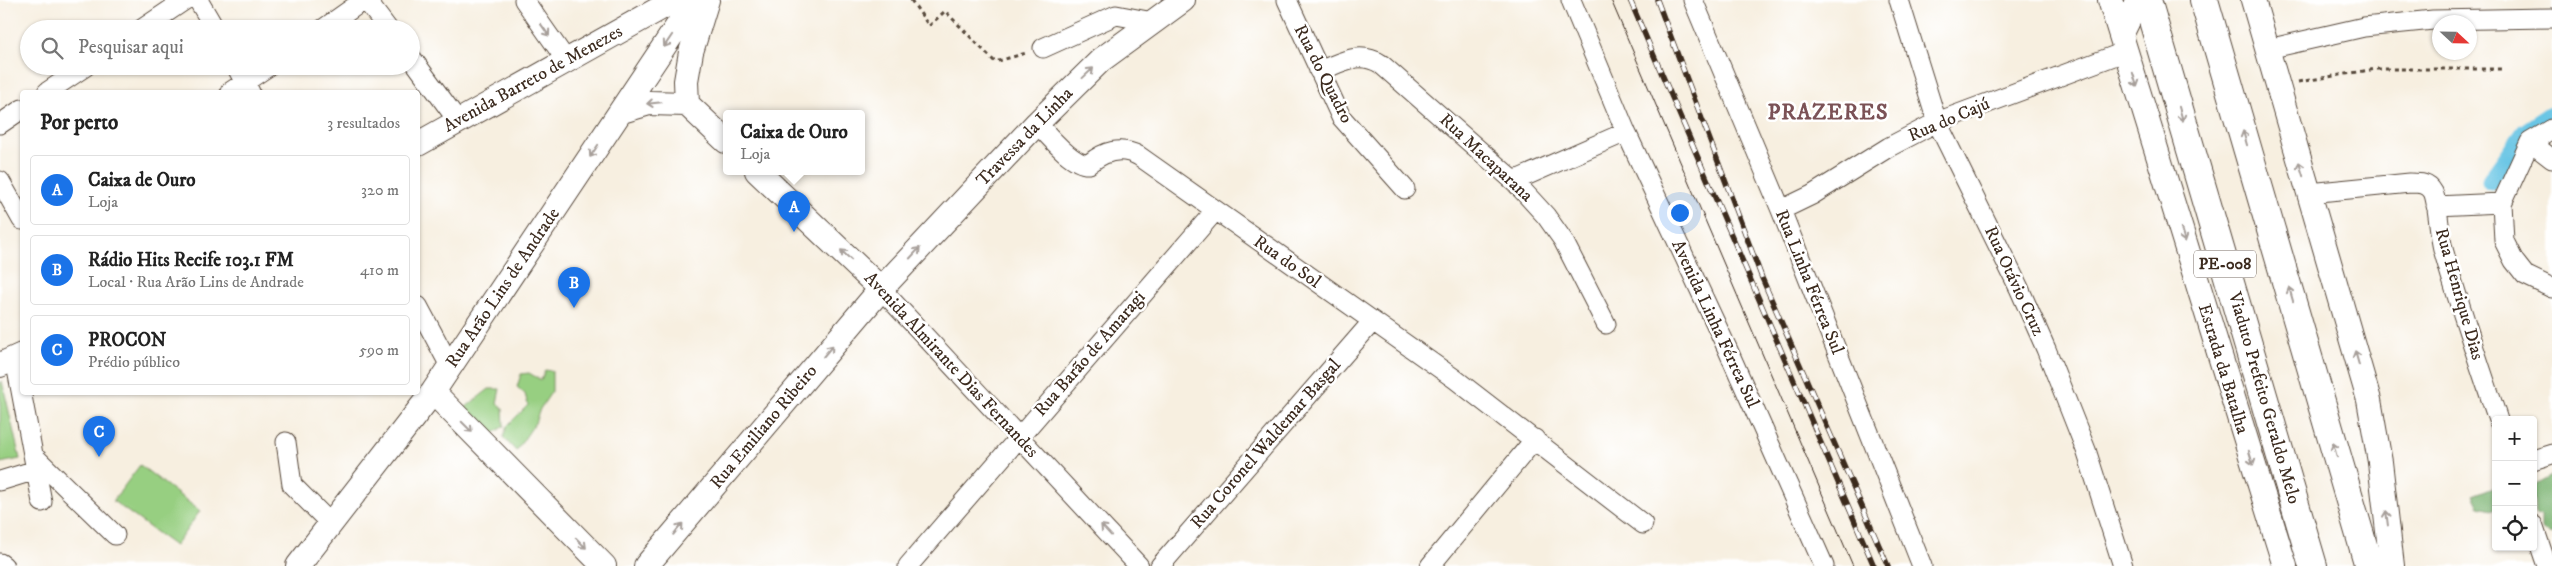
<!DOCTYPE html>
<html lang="pt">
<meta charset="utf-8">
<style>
body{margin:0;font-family:"IM FELL DW Pica",serif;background:#f6f6f6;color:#222}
.controls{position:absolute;right:15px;bottom:15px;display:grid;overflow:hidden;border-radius:5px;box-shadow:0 1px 4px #0004}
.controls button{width:45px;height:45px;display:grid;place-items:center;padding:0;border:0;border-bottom:1px solid #e0e0e0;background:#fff;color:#222;font:25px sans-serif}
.compass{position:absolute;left:2432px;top:15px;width:45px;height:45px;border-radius:50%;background:#fff;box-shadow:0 1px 4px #0004;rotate:112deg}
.you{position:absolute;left:1679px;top:212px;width:18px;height:18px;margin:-12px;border:4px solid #fff;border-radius:50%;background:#1a73e8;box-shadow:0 0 0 8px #1a73e833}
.badge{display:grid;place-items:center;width:32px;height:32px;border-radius:50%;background:#1a73e8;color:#fff;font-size:16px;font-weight:700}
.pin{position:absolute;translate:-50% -41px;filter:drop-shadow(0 1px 2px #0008)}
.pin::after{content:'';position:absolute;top:26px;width:18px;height:15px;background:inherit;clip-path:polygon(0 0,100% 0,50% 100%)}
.popup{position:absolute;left:723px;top:110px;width:142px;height:65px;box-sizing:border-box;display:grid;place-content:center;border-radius:5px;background:#fff;filter:drop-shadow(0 1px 4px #0005);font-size:16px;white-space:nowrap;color:#767676}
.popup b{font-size:19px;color:#222}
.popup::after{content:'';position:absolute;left:50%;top:100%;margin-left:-10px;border:10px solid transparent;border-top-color:#fff}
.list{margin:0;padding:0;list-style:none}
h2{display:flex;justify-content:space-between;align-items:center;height:65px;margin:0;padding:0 20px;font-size:21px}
h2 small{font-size:16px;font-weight:400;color:#767676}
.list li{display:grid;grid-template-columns:32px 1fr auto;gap:15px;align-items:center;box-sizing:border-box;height:70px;margin:0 10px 10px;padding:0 10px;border:1px solid #e0e0e0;border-radius:5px}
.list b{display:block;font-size:19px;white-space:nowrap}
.list p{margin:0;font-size:16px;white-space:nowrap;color:#767676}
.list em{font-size:16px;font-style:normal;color:#767676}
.icon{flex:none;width:28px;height:28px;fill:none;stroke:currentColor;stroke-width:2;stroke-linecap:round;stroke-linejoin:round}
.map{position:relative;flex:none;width:2552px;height:566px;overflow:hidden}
.search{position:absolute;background:#fff;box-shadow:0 1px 4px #0004;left:20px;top:20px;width:400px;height:55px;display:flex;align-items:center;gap:12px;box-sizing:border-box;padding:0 18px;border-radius:28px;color:#767676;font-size:19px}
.panel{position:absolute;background:#fff;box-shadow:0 1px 4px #0004;left:20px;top:90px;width:400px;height:305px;border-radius:5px}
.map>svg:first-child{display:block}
.green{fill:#97cf81;stroke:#697c50}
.forest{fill:#79b26f;stroke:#5a6e46}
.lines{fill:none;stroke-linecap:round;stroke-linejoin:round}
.canal{stroke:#66c4e4;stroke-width:19}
.minor-casing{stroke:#57483b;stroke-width:21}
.major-casing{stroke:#57483b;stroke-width:26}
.highway-casing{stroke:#57483b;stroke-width:30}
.path{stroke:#57483b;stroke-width:3;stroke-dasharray:4 4;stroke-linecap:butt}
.minor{stroke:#fff;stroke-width:19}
.major{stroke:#fff;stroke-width:24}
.highway{stroke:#fff;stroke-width:28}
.tram{stroke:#3b2a1e;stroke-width:1}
.rail-casing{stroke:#3b2a1e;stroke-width:5.5}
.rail{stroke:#fff;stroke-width:4;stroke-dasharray:11;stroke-linecap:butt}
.oneway{stroke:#a79f9a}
.labels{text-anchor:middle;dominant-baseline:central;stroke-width:5;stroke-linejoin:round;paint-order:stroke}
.shield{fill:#fff;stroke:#766a62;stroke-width:1}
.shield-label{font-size:16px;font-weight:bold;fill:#3b2a1e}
.street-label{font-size:18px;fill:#3b2a1e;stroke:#fff}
.district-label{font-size:22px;font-weight:bold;letter-spacing:1px;fill:#7b5256;stroke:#fff}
</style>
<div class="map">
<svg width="2552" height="566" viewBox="0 0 2552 566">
<rect width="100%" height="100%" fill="#fff"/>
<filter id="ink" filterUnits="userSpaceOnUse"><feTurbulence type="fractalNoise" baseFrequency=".02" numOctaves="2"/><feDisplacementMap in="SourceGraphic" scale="10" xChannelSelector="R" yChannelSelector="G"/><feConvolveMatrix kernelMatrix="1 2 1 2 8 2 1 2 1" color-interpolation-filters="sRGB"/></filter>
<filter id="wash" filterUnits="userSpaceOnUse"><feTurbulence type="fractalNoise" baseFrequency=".0096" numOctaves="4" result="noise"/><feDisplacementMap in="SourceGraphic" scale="20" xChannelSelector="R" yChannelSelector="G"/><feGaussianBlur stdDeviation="1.12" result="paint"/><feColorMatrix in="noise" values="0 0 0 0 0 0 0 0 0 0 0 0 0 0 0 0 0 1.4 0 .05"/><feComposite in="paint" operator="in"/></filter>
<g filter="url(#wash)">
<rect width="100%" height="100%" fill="#f7efe0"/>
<!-- green -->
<path class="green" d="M545,370L552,371V391L540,409L535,423L516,451L503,437L507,426L528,405L525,394L517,387L521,374L529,373L541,380Z
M2,381L20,459L0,463V382Z
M489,389H500L497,403L503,408L504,426L488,437L462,417L466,407Z
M140,465L200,511L175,546L113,501Z"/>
<!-- forest -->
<path class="forest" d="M2552,475V534L2550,535L2541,530V516L2535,514L2533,486Z
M2496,486V508L2492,510L2479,507L2473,495Z"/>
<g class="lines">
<!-- canal -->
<path class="canal" d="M2491,181L2525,133L2552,115"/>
</g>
</g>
<g filter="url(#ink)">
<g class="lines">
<defs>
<path id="minor" d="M198,0L215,29
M366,0L388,29
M524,0L566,60
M1287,0L1341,117L1405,189
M1571,0L1626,132L1727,348L1824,566
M1693,0L1781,210L1922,566
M1899,0L1937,122L2019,288L2046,349L2086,450L2123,566
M142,29L185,0
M323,29L364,0
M1043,48L1116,15L1153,22
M2268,49L2364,27L2433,20L2552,18
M411,57L458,121
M236,66L250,92
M1319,71C1341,63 1358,50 1381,64L1514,181L1546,216L1563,240L1606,324
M47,92L86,66
M230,92L269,66
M1037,123C1048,135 1073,166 1089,164C1104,151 1121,146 1139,156L1455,379L1643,524
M0,124L22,109
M2552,129L2530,142L2502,203L2504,241L2514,261L2525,275L2552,288
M2530,142L2552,159
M0,181L22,220
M1514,181L1626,132
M2309,193L2410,183C2420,183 2428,183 2433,192C2438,202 2439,234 2443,249C2459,306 2479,363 2498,420
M2436,206L2502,203
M1781,210L1812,195L1889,147L1937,122L2127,51
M881,289L1139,566
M418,306L450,366
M15,359L42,502
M286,442L292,485L331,524
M34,456L115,535
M2533,460L2552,454
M0,481L36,470
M2533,525L2547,566
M0,563L4,566
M908,566L1215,211
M1160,566L1372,322
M1430,566L1535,439"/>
<path id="major" d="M2110,0L2285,566
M2253,0L2369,400L2380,462L2392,566
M2121,35L2138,0
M687,104L686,81L691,52L707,0
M622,111L649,103L687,104L726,141
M418,144L675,0
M757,171L881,289
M0,365L22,355
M433,392L604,566
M298,566L433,392L695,0
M646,566L881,289L1037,123L1101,60L1183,0"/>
<path id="highway" d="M2147,0L2313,566
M2204,0L2369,566"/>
</defs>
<!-- minor casing -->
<use href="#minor" class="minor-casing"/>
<!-- major casing -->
<use href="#major" class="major-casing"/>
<!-- highway casing -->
<use href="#highway" class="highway-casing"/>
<!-- path -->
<path class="path" d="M911,0L929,26L945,11L995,62L1026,53
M2298,82L2376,69H2504"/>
<!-- minor -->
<use href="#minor" class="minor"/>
<!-- major -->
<use href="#major" class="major"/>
<!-- highway -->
<use href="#highway" class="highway"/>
<!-- tram -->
<path class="tram" d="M1611,0L1853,566"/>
<defs>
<path id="rail" d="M1630,0L1874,566
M1657,0L1762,278L1888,566"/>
</defs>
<!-- rail casing -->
<use href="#rail" class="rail-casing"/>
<!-- rail -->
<use href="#rail" class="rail"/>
</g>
<!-- one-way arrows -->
<defs><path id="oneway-shaft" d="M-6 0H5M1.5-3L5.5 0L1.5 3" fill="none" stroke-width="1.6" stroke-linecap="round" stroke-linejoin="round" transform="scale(1.25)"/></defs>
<g class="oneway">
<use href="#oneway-shaft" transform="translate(545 30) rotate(55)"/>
<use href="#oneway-shaft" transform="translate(668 41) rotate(124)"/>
<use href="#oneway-shaft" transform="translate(1088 73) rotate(-43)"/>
<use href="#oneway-shaft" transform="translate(2135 80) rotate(73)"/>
<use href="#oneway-shaft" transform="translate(654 103) rotate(174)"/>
<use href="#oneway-shaft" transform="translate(2181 114) rotate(74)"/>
<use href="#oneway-shaft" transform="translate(2245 138) rotate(-106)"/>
<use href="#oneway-shaft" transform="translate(594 151) rotate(124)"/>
<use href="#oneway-shaft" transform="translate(2301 169) rotate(-107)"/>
<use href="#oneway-shaft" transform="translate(2183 235) rotate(73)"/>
<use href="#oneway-shaft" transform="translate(915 253) rotate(-47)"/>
<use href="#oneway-shaft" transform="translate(846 255) rotate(-136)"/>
<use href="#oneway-shaft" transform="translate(2291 294) rotate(-106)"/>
<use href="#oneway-shaft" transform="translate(828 351) rotate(-50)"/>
<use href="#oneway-shaft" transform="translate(2357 358) rotate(-106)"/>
<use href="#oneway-shaft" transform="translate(467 427) rotate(45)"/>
<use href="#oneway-shaft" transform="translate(2335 450) rotate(-106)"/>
<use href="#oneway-shaft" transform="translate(2251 458) rotate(73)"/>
<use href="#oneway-shaft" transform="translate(2387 518) rotate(-97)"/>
<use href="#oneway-shaft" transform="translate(678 529) rotate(-50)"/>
<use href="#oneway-shaft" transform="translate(1106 530) rotate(-133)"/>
<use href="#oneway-shaft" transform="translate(581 543) rotate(45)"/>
</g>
</g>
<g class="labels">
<!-- shield labels -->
<rect class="shield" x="2194" y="250.5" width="62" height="27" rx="4"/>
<g class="shield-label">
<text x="2225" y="264">PE-008</text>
</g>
<!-- street labels -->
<g class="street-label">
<text transform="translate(1323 74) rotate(63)">Rua do Quadro</text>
<text transform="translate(533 79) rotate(-29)">Avenida Barreto de Menezes</text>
<text transform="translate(1949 120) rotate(-23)">Rua do Cajú</text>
<text transform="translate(1025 137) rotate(-46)">Travessa da Linha</text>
<text transform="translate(1486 158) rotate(43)">Rua Macaparana</text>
<text transform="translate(1287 262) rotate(35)">Rua do Sol</text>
<text transform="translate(2014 281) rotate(65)">Rua Otávio Cruz</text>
<text transform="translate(1809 282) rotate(68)">Rua Linha Férrea Sul</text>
<text transform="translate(503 288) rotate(-56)">Rua Arão Lins de Andrade</text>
<text transform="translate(2459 294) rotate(74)">Rua Henrique Dias</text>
<text transform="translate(1715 324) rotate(65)">Avenida Linha Férrea Sul</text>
<text transform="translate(1090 354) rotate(-49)">Rua Barão de Amaragi</text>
<text transform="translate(951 365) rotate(47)">Avenida Almirante Dias Fernandes</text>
<text transform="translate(2223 369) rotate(73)">Estrada da Batalha</text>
<text transform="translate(2264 398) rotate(74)">Viaduto Prefeito Geraldo Melo</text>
<text transform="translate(764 427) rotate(-50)">Rua Emiliano Ribeiro</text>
<text transform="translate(1266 444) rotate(-49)">Rua Coronel Waldemar Basgal</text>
</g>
<!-- district labels -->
<g class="district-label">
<text x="1828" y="112">PRAZERES</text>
</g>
</g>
</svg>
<div class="controls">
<button>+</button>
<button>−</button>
<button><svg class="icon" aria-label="locate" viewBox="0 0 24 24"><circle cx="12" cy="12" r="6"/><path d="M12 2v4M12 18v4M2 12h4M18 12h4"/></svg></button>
</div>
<svg class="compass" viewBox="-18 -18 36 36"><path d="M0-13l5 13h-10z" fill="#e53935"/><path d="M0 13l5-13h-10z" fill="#767676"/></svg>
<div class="you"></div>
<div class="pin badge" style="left:794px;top:232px">A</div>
<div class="popup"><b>Caixa de Ouro</b>Loja</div>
<div class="pin badge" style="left:574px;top:308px">B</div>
<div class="pin badge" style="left:99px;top:457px">C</div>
<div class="search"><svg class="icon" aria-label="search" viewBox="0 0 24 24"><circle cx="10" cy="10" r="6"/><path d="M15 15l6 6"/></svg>Pesquisar aqui</div>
<section class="panel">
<h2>Por perto<small>3 resultados</small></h2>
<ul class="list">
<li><span class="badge">A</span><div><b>Caixa de Ouro</b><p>Loja</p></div><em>320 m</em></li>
<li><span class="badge">B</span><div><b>Rádio Hits Recife 103.1 FM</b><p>Local · Rua Arão Lins de Andrade</p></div><em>410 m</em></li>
<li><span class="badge">C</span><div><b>PROCON</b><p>Prédio público</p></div><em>590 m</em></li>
</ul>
</section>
</div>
